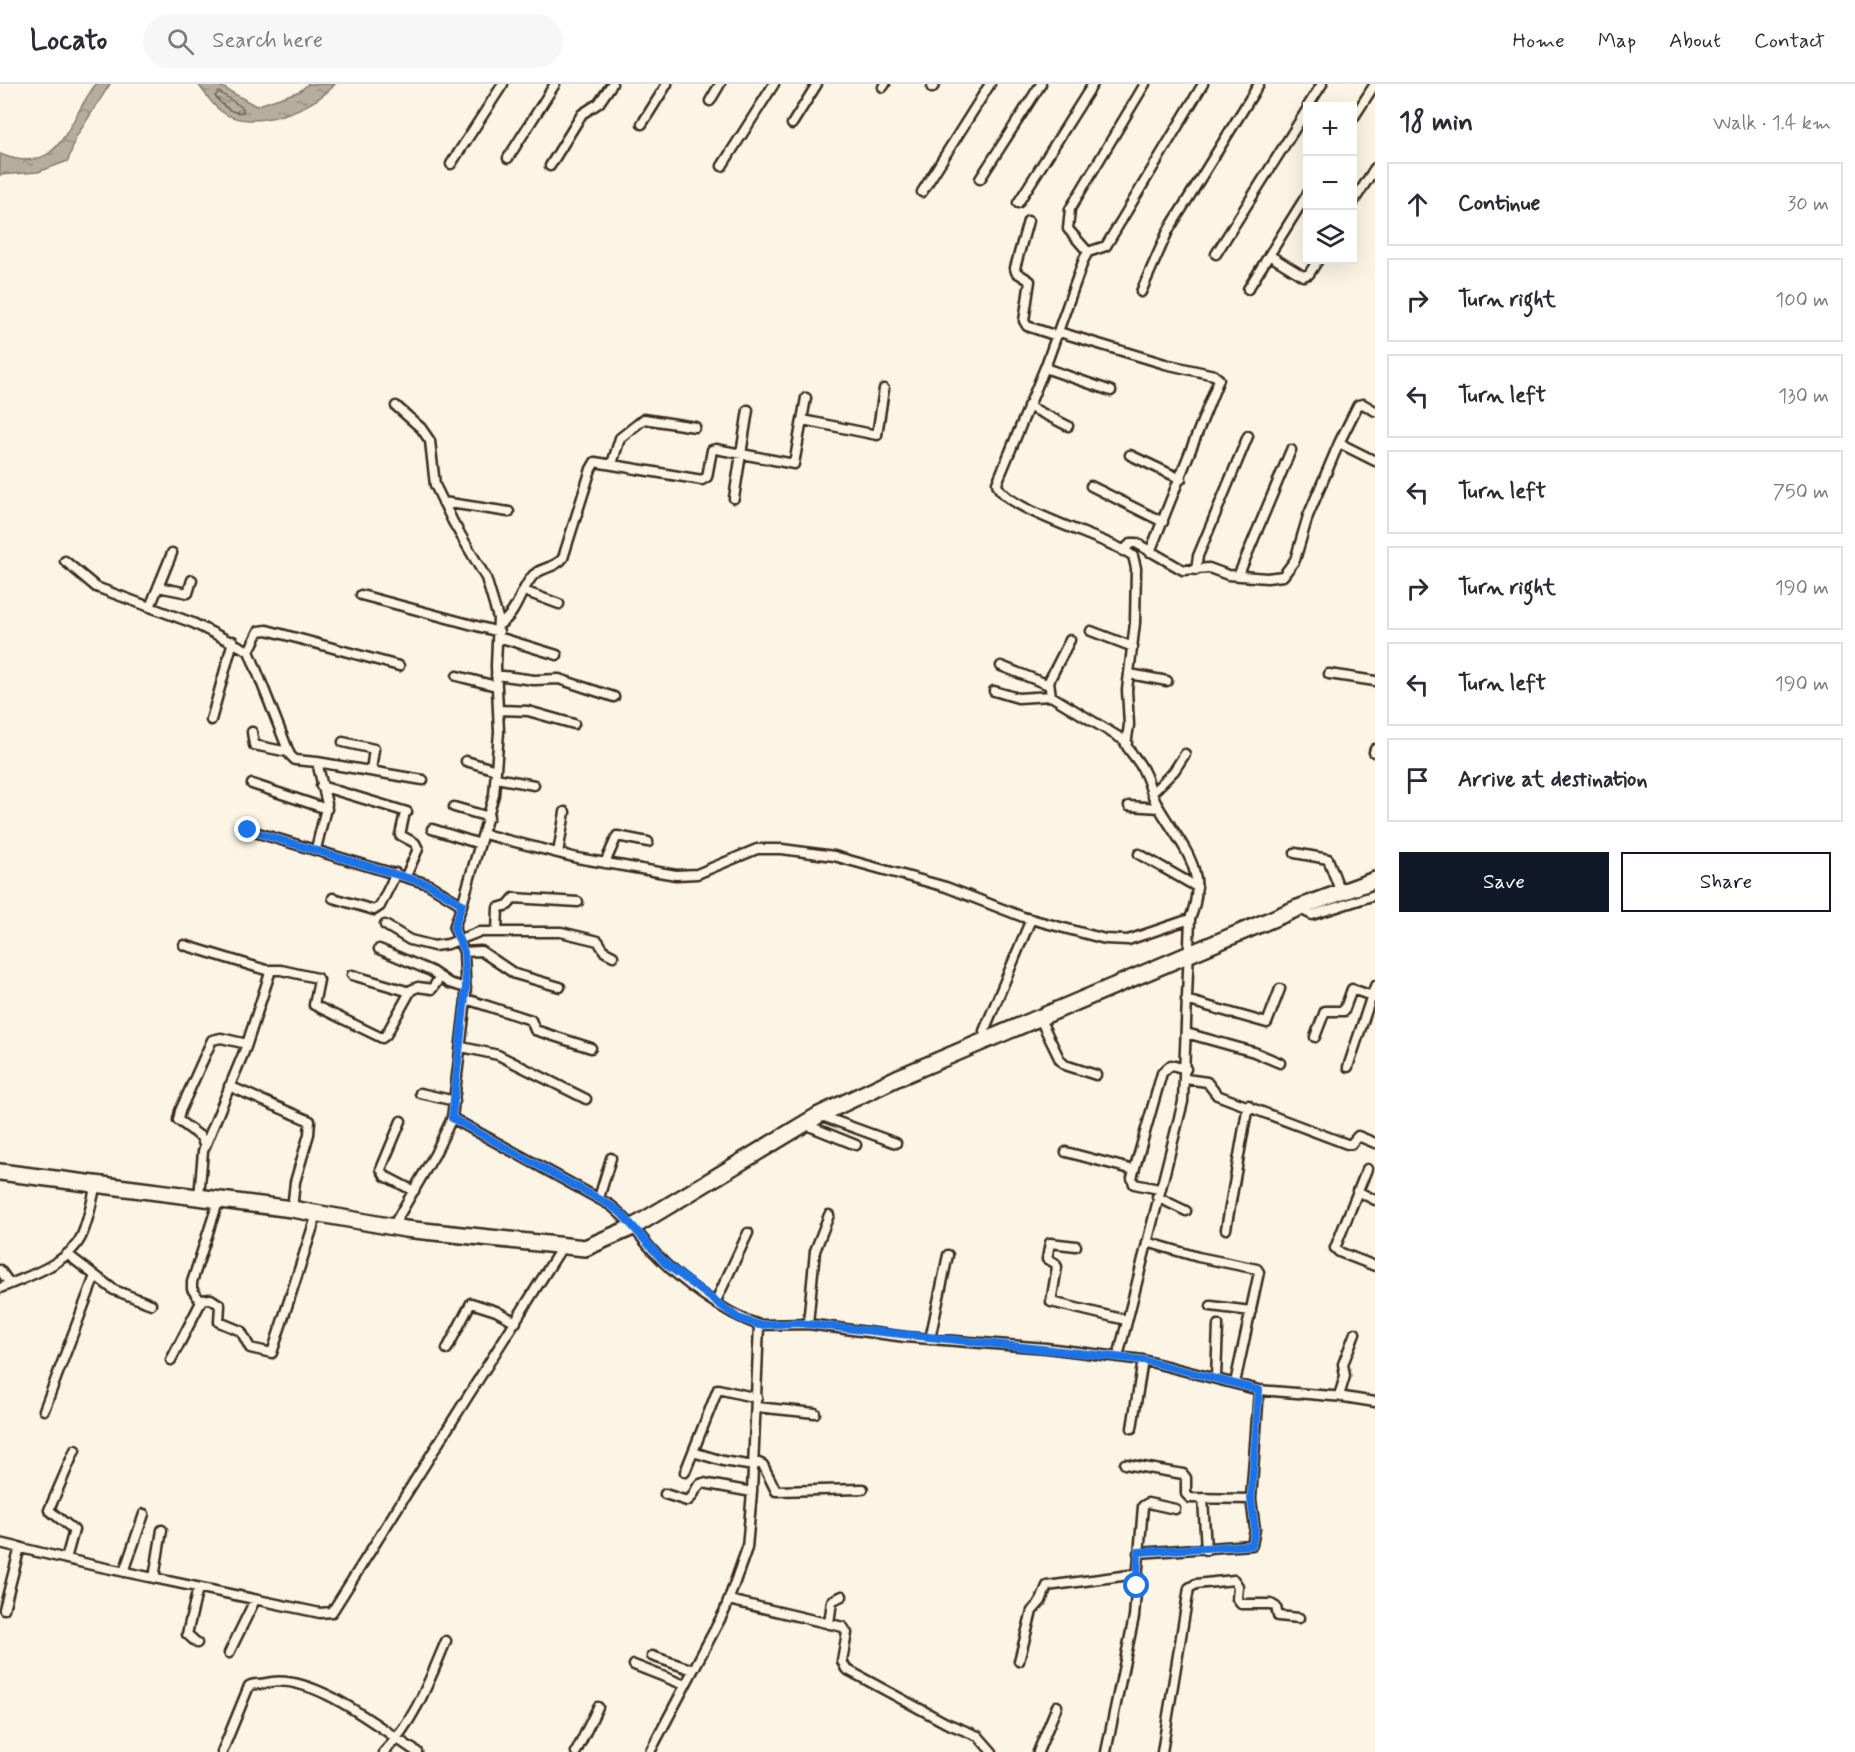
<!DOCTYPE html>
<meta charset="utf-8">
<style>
body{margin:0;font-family:Mynerve,sans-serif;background:#f7f7f7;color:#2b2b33}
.controls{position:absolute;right:18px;top:18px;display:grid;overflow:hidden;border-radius:0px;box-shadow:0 6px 24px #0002}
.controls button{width:54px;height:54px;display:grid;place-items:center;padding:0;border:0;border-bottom:2px solid #e1e1e2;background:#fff;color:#2b2b33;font:30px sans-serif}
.stop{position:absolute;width:18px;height:18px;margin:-14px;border:4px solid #1a73e8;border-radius:50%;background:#fff}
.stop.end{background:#1a73e8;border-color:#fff;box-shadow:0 2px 6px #0008}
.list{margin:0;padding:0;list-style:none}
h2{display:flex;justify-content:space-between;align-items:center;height:78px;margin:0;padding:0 24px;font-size:26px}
h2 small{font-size:20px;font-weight:400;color:#7c7c81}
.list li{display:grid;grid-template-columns:39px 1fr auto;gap:18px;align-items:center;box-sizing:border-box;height:84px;margin:0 12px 12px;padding:0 12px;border:2px solid #e1e1e2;border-radius:0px}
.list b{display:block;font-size:22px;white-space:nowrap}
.list em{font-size:20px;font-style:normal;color:#7c7c81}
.actions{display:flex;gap:12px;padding:18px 24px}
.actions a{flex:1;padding:14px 0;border:2px solid #111827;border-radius:0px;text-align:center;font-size:21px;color:#111827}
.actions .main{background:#111827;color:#fff}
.icon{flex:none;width:33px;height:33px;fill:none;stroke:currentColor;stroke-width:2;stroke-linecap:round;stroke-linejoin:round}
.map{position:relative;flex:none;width:1375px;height:1668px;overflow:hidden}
header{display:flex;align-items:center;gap:36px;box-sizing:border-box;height:84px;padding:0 30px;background:#fff;border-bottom:2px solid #e1e1e2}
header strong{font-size:28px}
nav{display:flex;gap:33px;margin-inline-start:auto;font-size:21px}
.search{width:420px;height:54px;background:#f7f7f7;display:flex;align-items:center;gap:15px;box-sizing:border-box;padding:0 21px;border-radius:33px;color:#7c7c81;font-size:22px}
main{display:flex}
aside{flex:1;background:#fff}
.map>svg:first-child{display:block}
.water{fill:url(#water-ripples);stroke:#85796b;stroke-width:1.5}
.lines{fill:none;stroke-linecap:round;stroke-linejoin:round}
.shore{stroke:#6d5e51;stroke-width:1.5}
.street-casing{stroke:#3b2a1e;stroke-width:13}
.highway-casing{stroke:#3b2a1e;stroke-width:20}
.street{stroke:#fcf5e5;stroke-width:8}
.highway{stroke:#fcf5e5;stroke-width:15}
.route{stroke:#1a73e8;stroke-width:8}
</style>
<header>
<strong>Locato</strong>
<div class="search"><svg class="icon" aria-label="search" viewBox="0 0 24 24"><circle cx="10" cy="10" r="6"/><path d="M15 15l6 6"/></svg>Search here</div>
<nav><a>Home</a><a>Map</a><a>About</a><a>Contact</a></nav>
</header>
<main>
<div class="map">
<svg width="1375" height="1668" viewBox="0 0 1375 1668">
<defs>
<pattern id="water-ripples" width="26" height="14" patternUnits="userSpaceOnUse" patternTransform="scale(1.5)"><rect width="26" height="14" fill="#b7ad9e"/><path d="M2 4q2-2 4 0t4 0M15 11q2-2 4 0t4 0" fill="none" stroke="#968d80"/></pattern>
</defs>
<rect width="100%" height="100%" fill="#fcf5e5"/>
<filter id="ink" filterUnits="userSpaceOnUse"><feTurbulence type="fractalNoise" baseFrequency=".0167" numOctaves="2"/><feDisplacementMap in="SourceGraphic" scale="12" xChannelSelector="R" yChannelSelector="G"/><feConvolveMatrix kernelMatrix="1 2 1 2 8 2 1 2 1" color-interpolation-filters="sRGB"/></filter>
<g filter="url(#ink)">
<!-- water -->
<path class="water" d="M96,0H110L76,53L68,77L38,88L0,91V70C62,95 67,36 96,0Z
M198,0H217L256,22L300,7L308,0H335C315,25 251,49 222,28C212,21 205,9 198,0Z"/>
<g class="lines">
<!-- shore -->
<path class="shore" d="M219,8L243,24V28C232,31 222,21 215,12Z"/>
<defs>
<path id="street" d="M883,3L885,0
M932,4L935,0
M710,17L720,0
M1308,22L1322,0
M1352,36L1375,0
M642,40L667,0
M792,40L817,0
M508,74L555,0
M451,80L503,0
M550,82L582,30L599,19L612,0
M722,82L774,0
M980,95L1041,0
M922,108L990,0
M1018,119L1093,0
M1352,120L1375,84
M1028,137L1015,184L1016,188L1030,197L1024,237L1027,242L1057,252
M1088,168L1068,145L1070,125L1145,0
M1216,170L1308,24
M1269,171L1303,192L1309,190L1318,176
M1248,205L1308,109
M1141,208L1168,147L1259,0
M1059,248L1165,280L1214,291L1219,295L1150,468
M1045,284L1111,307
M396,322L421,344L430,357L435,401L453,438L486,494L498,534L496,582L499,648L494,711L462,821
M1028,322L1068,342
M803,336L877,351L884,305
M1339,359L1358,321L1363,320L1375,327
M1130,371L1181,395
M612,380L620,354L644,335L695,343
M1091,402L1163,438
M734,414L748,326
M443,418L509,428
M1123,467L1131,459H1136L1183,486L1209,484L1228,491L1267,494L1283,492L1295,476L1308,432L1339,359L1375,377
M65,477L96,503L193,539L249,567L290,671L295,676L317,678L327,720L316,765
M1196,486L1198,472L1248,352
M1239,490L1291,366
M158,503L188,509L192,496
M524,507L559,520
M361,511L499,548
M150,523L172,469
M499,541C518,528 518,511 531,494C538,483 555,485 563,474L591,385L595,378L702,396L707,393L712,366L716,365L794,380L806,314
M1091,547L1133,563
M498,553L557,571
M1070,556L1049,597L1051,612L1127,658
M249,567L259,547L267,546L399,582
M1001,582L1049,601
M1130,590L1167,597
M1329,590L1375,597
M496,591L534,596L559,595L614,613
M457,592L496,602
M994,607L1018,614L1051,612
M498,626L528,627L574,640
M211,636L233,557
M252,648L254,661L288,668
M343,658L374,665L371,687
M1374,668L1375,665
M466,677L496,686
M317,678L423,696
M496,694L534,701
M252,700L327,725
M321,702L407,728
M1152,709L1174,687L1185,670
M1129,722L1159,724
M454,723L489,733
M404,733L400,751L415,759L418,765L406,792
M432,745L480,760
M248,746L428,800L462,821L454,844L464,868L466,915L452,1034L435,1070L393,1142
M484,750L577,774L676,791L697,790L757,765H782L834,772L946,803L1023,833L1105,855L1128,856L1190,835
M558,769L565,728
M1295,769L1328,775L1341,809
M1139,770L1197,803
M605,779L617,752L648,758
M333,814L374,826L380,822L396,789
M1298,824L1312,831L1375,811
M385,841L410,856L434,862L448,860L479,848H561L598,857L605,868L613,872
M497,848L498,824L508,821L514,814L578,818
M184,861L266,886H281L317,894L319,896L314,921L382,954L386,951L411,906L418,903L432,905L440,893
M379,865L431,887L449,899L466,904
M464,868L481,867L515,890L560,903
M352,891L410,908
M466,915L531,936L535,946L591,964
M1186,916L1267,939L1280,905
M1039,933L1060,976L1065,981L1096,991
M1186,949L1254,968L1280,979
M1315,953L1325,927H1344L1352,905L1375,913
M986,956L984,947L1031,835
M462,963L498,971L586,1015
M1348,983L1375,902
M1186,995L1207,998L1217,1011L1347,1060H1351L1358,1052L1375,1059
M229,1002L310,1037L309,1050L295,1098L292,1125
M420,1009L455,1017
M819,1031L896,1059
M452,1034L610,1121C628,1134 640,1153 655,1169C680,1197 724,1229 759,1241L752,1408L747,1464L725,1526L650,1668
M401,1037L381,1085L385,1092L414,1107
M804,1040L856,1061
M205,1063L201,1053L178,1036L180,1027L212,956L221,954L247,960
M1066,1068L1134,1086
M1367,1085L1335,1164L1339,1168L1375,1182
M1159,1105L1134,1100L1132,1094L1162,989L1171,981L1186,985
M1357,1107L1375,1116
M199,1113L203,1067L246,963L271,886
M1157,1113L1186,1127
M599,1114L611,1074
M1226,1145L1248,1021
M1147,1158L1198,1173L1257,1185L1259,1188L1235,1299
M1076,1162L1050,1159L1047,1175L1055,1179L1057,1183L1051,1218L1126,1236
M67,1170L114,1206L151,1220
M0,1186L10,1200
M0,1204C27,1193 70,1179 82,1151C89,1135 92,1116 96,1100
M201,1216L211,1215L220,1221L219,1238L241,1247L250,1264L272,1269L317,1130
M715,1219L748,1149
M1211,1222L1251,1227
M808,1240L815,1167L829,1131
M759,1241L808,1240L905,1253L1046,1264L1143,1276L1259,1306L1344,1313L1375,1318
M930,1255L948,1171
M447,1265L471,1219L496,1227L516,1238
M1118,1273L1183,1018L1190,835C1210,786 1181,762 1158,722C1151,712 1150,699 1144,688C1140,678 1132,671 1126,661L1129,641L1127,606L1135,539L1136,484L1133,472C1113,455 999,425 997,399L1046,281L1084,175L1088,168L1106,162L1203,0
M171,1276L201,1218L192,1205V1198L219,1115
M1216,1294L1218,1241
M1339,1312L1345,1292L1343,1280L1355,1249
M756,1323L815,1329
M44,1326L95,1192
M1132,1344L1143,1276
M693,1368L723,1377L754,1382
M754,1377L763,1381L776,1407L863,1405
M1125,1380L1183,1390L1186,1394V1410L1190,1414L1251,1415
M685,1388L718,1305L757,1314
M665,1410L687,1417C696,1413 694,1401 703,1399L752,1408
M1203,1414L1206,1466
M0,1459L92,1481L320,1529L332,1528L562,1163
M1138,1469L1252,1461L1255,1445L1251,1415L1259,1306
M66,1475L74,1446L49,1426L75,1366
M124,1488L144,1430
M154,1494L162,1446
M729,1516L843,1543L847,1549L842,1577L846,1585L946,1639L978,1652L992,1668
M4,1525L20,1463
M829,1540L832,1517L842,1512
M197,1559L187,1550L198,1504
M229,1569L255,1516
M652,1572L693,1586
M1019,1577L1032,1527L1041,1517L1047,1502L1137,1490
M634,1581L685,1601
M222,1668L249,1602C254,1599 260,1601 266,1599C312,1587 379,1644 417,1668
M384,1668C415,1637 429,1597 446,1557
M576,1668L598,1623
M1038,1668L1057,1622
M1106,1668L1134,1533L1143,1422L1148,1419L1175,1425
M1162,1668L1189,1504L1196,1500L1234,1496L1238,1502L1237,1515L1241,1520H1271L1276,1523L1278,1532L1299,1534"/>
<path id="highway" d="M0,1088L292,1125L405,1145L585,1164L633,1143L819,1031L897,994L1298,824L1375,796"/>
</defs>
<!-- street casing -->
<use href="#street" class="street-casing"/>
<!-- highway casing -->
<use href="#highway" class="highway-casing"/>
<!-- street -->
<use href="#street" class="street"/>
<!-- highway -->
<use href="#highway" class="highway"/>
</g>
</g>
<g class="lines" filter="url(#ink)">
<!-- route -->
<path class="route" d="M248,746L428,800L462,820L454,844L464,868L466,903L452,1034L610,1121L621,1129L666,1180L738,1234L759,1241L798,1239L1143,1276L1259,1306L1251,1415L1255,1445L1252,1461L1138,1468L1137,1502"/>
</g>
</svg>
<div class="controls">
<button>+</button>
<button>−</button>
<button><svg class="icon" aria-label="layers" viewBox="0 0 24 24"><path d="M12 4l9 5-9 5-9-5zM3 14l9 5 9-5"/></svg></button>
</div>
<div class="stop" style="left:1137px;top:1502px"></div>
<div class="stop end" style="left:248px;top:746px"></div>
</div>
<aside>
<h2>18 min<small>Walk · 1.4 km</small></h2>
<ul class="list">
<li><svg class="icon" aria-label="ahead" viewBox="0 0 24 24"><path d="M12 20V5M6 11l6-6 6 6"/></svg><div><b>Continue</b></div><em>30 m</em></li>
<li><svg class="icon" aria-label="right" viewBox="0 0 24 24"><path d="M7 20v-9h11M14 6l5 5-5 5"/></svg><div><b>Turn right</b></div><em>100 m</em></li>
<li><svg class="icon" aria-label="left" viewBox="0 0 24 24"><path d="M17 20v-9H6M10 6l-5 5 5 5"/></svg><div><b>Turn left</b></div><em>130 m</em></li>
<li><svg class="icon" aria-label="left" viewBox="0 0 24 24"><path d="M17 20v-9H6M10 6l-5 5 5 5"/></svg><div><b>Turn left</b></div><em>750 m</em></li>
<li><svg class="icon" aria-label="right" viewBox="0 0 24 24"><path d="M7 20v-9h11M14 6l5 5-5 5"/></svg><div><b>Turn right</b></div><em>190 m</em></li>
<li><svg class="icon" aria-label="left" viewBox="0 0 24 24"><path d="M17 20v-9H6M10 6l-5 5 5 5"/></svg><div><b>Turn left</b></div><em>190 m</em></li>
<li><svg class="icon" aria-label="arrive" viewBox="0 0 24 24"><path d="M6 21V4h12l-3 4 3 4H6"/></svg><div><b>Arrive at destination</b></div></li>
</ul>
<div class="actions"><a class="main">Save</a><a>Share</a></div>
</aside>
</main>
